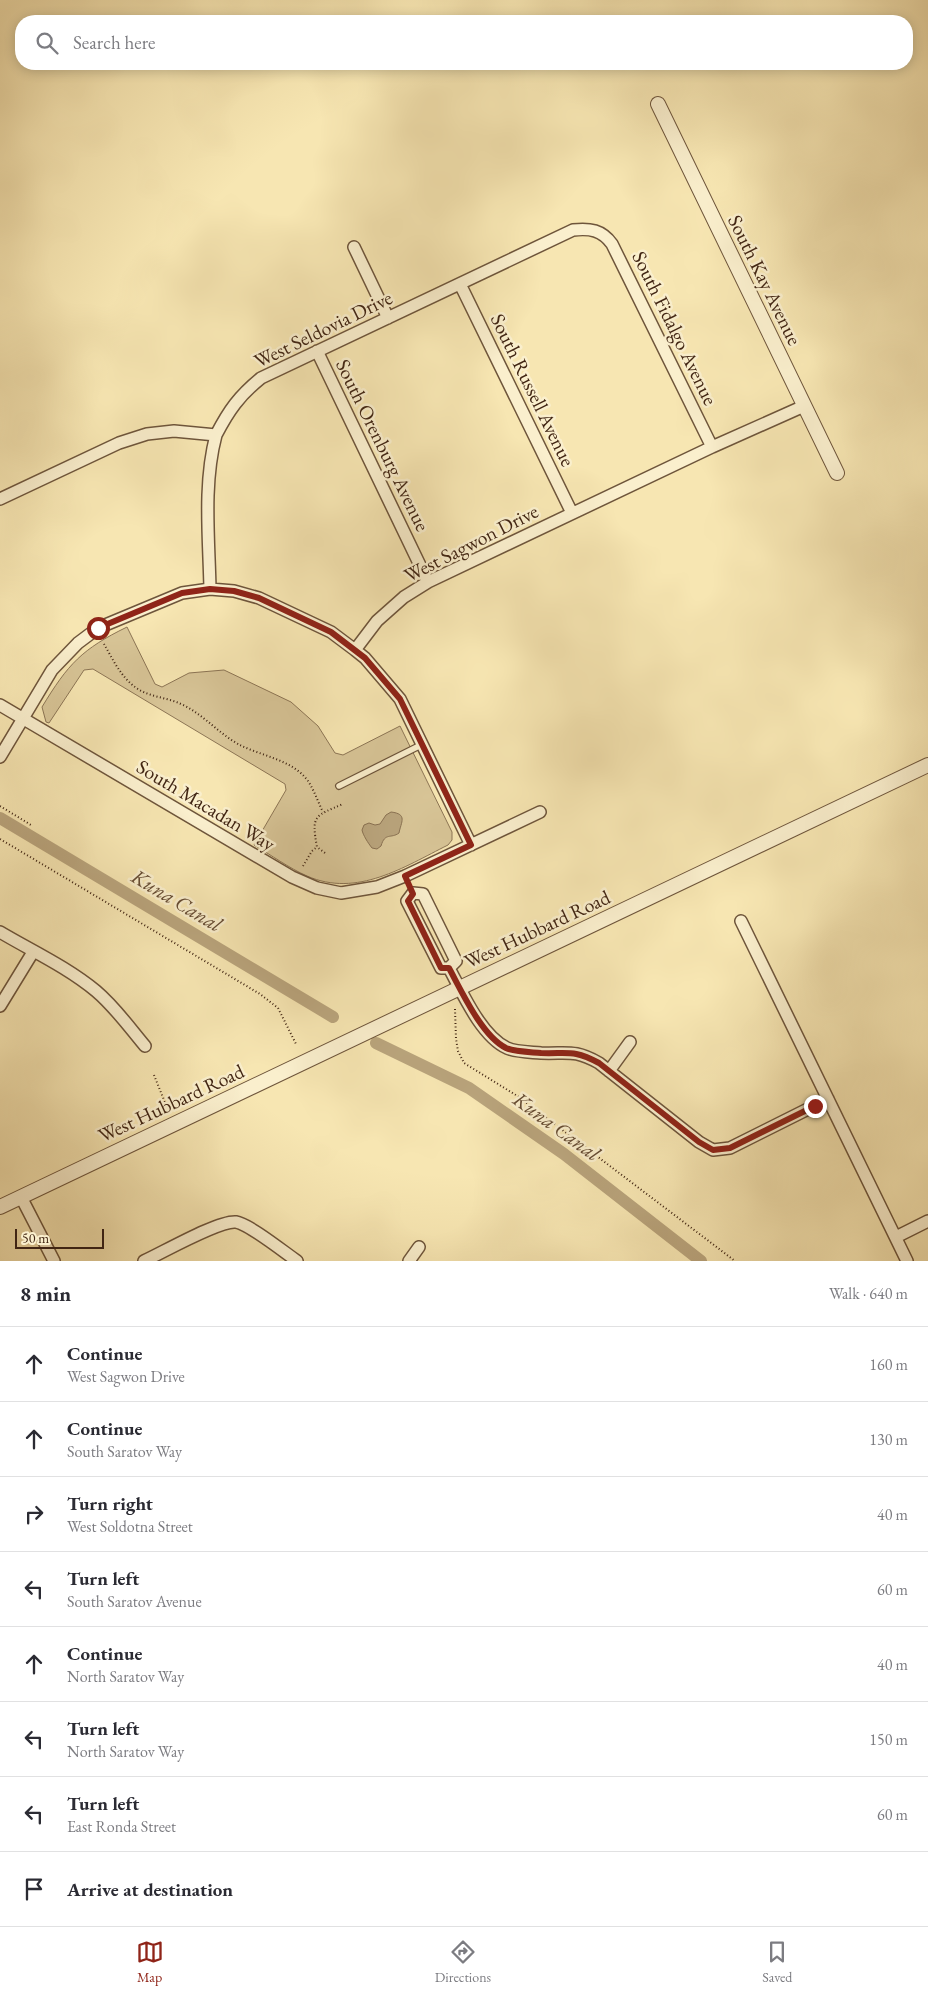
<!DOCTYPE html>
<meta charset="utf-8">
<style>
body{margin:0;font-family:"EB Garamond",serif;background:#f7f7f7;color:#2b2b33}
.scale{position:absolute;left:15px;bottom:12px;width:89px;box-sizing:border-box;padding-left:5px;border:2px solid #412513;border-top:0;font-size:14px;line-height:18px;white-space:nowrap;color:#412513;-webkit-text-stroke:4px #faefcd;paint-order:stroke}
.stop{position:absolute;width:15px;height:15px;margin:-11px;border:4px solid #8f2418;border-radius:50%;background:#fff}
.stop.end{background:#8f2418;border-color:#fff;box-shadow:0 1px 5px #0008}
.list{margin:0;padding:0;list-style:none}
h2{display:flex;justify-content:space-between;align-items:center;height:65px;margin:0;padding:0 20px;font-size:21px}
h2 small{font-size:16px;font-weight:400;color:#7c7c81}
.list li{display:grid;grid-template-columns:32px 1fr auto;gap:15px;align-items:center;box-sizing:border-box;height:75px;padding:0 20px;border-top:1px solid #e1e1e2}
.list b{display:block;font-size:19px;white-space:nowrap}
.list p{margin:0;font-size:16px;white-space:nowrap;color:#7c7c81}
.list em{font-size:16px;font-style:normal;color:#7c7c81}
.icon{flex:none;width:28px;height:28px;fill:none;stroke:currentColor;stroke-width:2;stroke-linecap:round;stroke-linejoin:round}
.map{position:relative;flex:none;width:928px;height:1261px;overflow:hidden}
.search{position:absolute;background:#fff;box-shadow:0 2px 12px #0003;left:15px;right:15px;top:15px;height:55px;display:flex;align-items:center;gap:12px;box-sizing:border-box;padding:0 18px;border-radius:20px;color:#7c7c81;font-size:19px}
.sheet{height:665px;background:#fff}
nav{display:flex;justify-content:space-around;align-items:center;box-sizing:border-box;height:70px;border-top:1px solid #e1e1e2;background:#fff;font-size:14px;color:#7c7c81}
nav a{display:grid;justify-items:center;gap:2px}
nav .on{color:#8f2418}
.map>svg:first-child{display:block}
.green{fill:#d8c597;stroke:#8c7555}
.water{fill:#b9a47c;stroke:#897152}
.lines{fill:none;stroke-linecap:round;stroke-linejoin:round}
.canal{stroke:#b9a47c;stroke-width:12}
.service-casing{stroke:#6e553b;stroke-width:8}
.minor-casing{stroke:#6e553b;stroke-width:14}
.tertiary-casing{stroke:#6e553b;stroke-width:16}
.path{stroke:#412513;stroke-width:2;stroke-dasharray:1 2.5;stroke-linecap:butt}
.service{stroke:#faefcd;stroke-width:5.5}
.minor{stroke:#faefcd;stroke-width:11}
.tertiary{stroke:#faefcd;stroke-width:14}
.route{stroke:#8f2418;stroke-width:6}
.labels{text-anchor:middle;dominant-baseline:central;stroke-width:5;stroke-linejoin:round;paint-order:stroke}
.street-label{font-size:20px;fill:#412513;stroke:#faefcd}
.water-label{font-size:21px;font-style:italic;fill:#654b32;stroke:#faefcd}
</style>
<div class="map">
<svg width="928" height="1261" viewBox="0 0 928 1261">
<rect width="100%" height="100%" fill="#f7e6b2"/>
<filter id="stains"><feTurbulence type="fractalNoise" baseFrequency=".004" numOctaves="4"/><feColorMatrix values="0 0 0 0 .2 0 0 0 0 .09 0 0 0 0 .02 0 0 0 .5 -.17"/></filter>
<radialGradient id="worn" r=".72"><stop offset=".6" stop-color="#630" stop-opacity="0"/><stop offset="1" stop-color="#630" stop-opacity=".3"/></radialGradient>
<!-- green -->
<path class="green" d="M127,627L155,684L162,687L189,673L224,670L291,702L318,726L335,753L343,755L400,726L452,832V840L448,845C404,867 357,898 307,876C289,868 271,855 254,845L286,790L285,784L93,669L84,670L49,723L46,722L42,707C68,664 82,649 127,627Z"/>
<!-- water -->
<path class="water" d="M391,812C408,814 401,822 399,833C391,839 385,832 381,846L377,849L372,848C368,843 363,835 362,830L364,825L369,823L375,825L380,824L386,815Z"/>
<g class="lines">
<!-- canal -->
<path class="canal" d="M0,818L333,1017
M376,1043L469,1088L564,1154L701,1261"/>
<defs>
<path id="service" d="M339,786L423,744"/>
<path id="minor" d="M354,247L388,318
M460,284L572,513
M317,351L428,582
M0,499L119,443L147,434L174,431L216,435C229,410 239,396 261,378L573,230C590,228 602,230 612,244L712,447
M210,589C209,538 203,484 216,435
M355,650L365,658L400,699L471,845
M0,705L292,877L317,888L341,893L377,887L405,876L540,812
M0,757L52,670L78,643L98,628L182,593L210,589L234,591L259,598L331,632L355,650L377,621L404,597L428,582L712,447L804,406
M413,893L423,894L456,961L449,968H441L407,901Z
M741,921L907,1261
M0,932C32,951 67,967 96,991C115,1007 129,1027 145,1046
M449,968C462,992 481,1036 507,1048C515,1052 531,1052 541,1053C568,1054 574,1049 599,1063L699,1142L713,1150L730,1148L828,1099
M0,1006L33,952
M609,1071L630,1042
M21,1197L54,1261
M896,1237L928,1221
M144,1261C162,1253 219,1220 236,1222C249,1224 284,1252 297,1261
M409,1261L419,1247"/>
<path id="tertiary" d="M658,104L837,473
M0,1207L928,765"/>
</defs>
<!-- service casing -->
<use href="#service" class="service-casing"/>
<!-- minor casing -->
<use href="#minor" class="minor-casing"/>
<!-- tertiary casing -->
<use href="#tertiary" class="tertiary-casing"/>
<!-- path -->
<path class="path" d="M104,644C112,658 121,677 135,687C148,697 166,697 181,704C203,714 217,732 238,744C260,756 292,759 308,781C314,790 318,802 323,812
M0,806L31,825
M0,839L260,994L278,1008L296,1044
M325,853L317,847C311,815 315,816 343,804
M303,866L312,851L317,847
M455,1009L456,1039L458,1051L464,1063L519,1097L735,1261
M154,1075L166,1105"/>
<!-- service -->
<use href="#service" class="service"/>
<!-- minor -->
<use href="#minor" class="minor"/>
<!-- tertiary -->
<use href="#tertiary" class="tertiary"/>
</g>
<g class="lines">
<!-- route -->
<path class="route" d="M98,628L182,593L210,589L234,591L259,598L331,632L365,658L400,699L471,845L405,876L413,894L408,901L441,968H449C462,992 482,1036 506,1048C515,1052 531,1052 541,1053C568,1054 573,1049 599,1063L699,1142L713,1150L730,1148L815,1106"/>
</g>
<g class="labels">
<!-- street labels -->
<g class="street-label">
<text transform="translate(765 280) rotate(64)">South Kay Avenue</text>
<text transform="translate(675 328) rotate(64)">South Fidalgo Avenue</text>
<text transform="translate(323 329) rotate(-26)">West Seldovia Drive</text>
<text transform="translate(533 390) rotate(64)">South Russell Avenue</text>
<text transform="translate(383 445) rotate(64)">South Orenburg Avenue</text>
<text transform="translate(471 543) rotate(-27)">West Sagwon Drive</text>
<text transform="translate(206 805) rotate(31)">South Macadan Way</text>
<text transform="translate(537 929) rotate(-25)">West Hubbard Road</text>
<text transform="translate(171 1103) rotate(-25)">West Hubbard Road</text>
</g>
<!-- water labels -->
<g class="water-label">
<text transform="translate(177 900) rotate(31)">Kuna Canal</text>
<text transform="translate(557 1126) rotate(36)">Kuna Canal</text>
</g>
</g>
<rect width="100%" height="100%" filter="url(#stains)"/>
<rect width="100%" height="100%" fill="url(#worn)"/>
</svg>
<div class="scale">50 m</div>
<div class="stop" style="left:98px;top:628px"></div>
<div class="stop end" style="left:815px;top:1106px"></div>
<div class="search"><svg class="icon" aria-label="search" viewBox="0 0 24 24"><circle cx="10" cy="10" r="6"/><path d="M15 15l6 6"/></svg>Search here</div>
</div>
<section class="sheet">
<h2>8 min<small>Walk · 640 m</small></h2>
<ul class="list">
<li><svg class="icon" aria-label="ahead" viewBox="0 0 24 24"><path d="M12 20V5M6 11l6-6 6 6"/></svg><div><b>Continue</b><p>West Sagwon Drive</p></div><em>160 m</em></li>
<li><svg class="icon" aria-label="ahead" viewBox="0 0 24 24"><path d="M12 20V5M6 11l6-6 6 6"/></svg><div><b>Continue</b><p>South Saratov Way</p></div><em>130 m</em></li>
<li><svg class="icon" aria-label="right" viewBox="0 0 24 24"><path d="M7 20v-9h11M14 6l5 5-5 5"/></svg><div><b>Turn right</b><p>West Soldotna Street</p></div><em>40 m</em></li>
<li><svg class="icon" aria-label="left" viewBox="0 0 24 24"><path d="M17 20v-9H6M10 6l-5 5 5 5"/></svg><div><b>Turn left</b><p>South Saratov Avenue</p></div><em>60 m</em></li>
<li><svg class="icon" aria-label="ahead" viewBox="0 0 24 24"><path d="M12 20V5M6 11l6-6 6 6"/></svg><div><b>Continue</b><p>North Saratov Way</p></div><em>40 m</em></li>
<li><svg class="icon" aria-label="left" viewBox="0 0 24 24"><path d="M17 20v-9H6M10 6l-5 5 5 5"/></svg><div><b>Turn left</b><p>North Saratov Way</p></div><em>150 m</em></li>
<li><svg class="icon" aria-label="left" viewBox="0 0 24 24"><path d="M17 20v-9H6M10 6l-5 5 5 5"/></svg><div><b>Turn left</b><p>East Ronda Street</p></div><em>60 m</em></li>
<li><svg class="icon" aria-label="arrive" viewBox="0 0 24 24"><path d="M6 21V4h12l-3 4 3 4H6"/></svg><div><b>Arrive at destination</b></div></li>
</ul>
</section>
<nav>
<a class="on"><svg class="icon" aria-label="map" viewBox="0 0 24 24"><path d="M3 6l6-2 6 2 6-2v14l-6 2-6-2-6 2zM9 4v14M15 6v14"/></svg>Map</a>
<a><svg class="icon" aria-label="directions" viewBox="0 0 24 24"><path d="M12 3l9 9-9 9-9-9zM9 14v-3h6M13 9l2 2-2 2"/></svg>Directions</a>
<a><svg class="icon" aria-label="saved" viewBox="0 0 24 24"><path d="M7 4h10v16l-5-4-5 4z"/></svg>Saved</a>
</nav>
